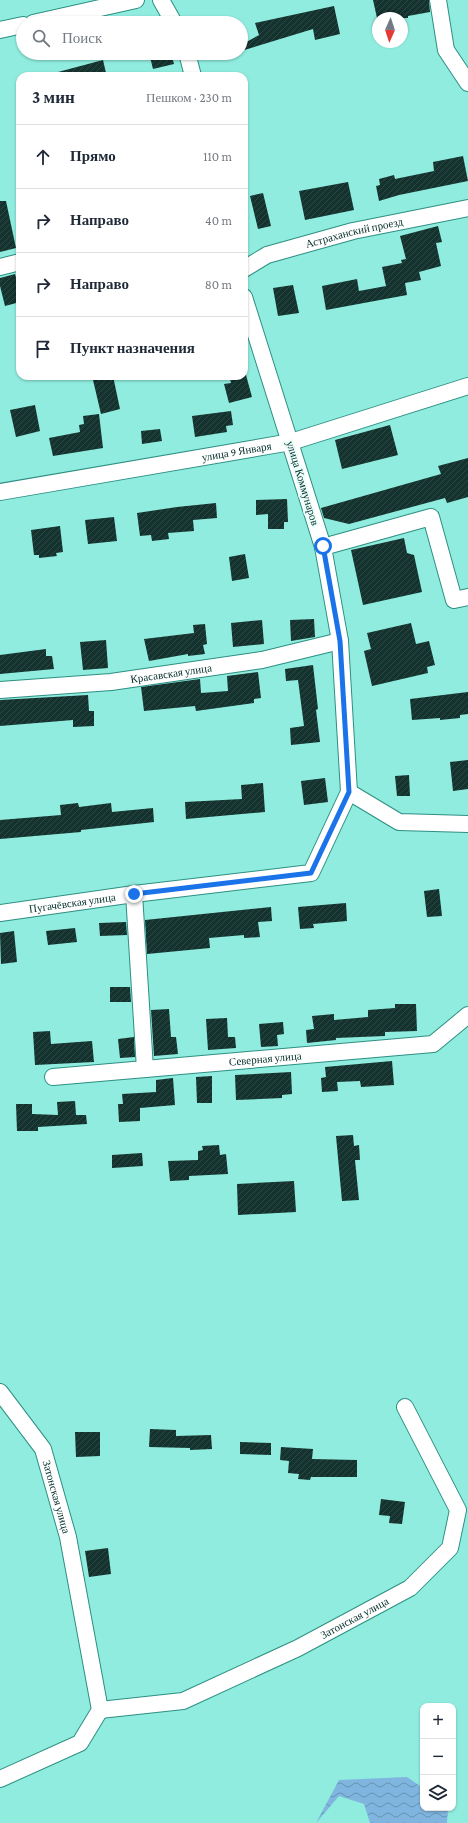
<!DOCTYPE html>
<html lang="ru">
<meta charset="utf-8">
<style>
body{margin:0;font-family:"Crimson Pro",serif;background:#f6f6f7;color:#1f2937}
.controls{position:absolute;right:12px;bottom:12px;display:grid;overflow:hidden;border-radius:8px;box-shadow:0 1px 3px #0004}
.controls button{width:36px;height:36px;display:grid;place-items:center;padding:0;border:0;border-bottom:1px solid #e0e1e3;background:#fff;color:#1f2937;font:20px sans-serif}
.compass{position:absolute;left:372px;top:12px;width:36px;height:36px;border-radius:50%;background:#fff;box-shadow:0 1px 3px #0004;rotate:183deg}
.stop{position:absolute;width:12px;height:12px;margin:-9px;border:3px solid #1a73e8;border-radius:50%;background:#fff}
.stop.end{background:#1a73e8;border-color:#fff;box-shadow:0 1px 4px #0008}
.list{margin:0;padding:0;list-style:none}
h2{display:flex;justify-content:space-between;align-items:center;height:52px;margin:0;padding:0 16px;font-size:17px}
h2 small{font-size:13px;font-weight:400;color:#747a83}
.list li{display:grid;grid-template-columns:26px 1fr auto;gap:12px;align-items:center;box-sizing:border-box;height:64px;padding:0 16px;border-top:1px solid #e0e1e3}
.list b{display:block;font-size:15px;white-space:nowrap}
.list em{font-size:13px;font-style:normal;color:#747a83}
.icon{flex:none;width:22px;height:22px;fill:none;stroke:currentColor;stroke-width:2;stroke-linecap:round;stroke-linejoin:round}
.map{position:relative;flex:none;width:468px;height:1823px;overflow:hidden}
.search{position:absolute;background:#fff;box-shadow:0 1px 3px #0004;left:16px;top:16px;width:232px;height:44px;display:flex;align-items:center;gap:10px;box-sizing:border-box;padding:0 14px;border-radius:22px;color:#747a83;font-size:15px}
.panel{position:absolute;background:#fff;box-shadow:0 1px 3px #0004;left:16px;top:72px;width:232px;height:308px;border-radius:12px}
.map>svg:first-child{display:block}
.water{fill:url(#water-waves)}
.building{fill:url(#building-hatch)}
.lines{fill:none;stroke-linecap:round;stroke-linejoin:round}
.minor-casing{stroke:#2d8f83;stroke-width:18}
.minor{stroke:#fff;stroke-width:16}
.route{stroke:#1a73e8;stroke-width:5}
.labels{text-anchor:middle;dominant-baseline:central;stroke-width:4;stroke-linejoin:round;paint-order:stroke}
.street-label{font-size:11px;fill:#032e29;stroke:#ecfdfa}
</style>
<div class="map">
<svg width="468" height="1823" viewBox="0 0 468 1823">
<defs>
<pattern id="water-waves" width="16" height="10" patternUnits="userSpaceOnUse"><rect width="16" height="10" fill="#80b5df"/><path d="M0 5q4-4 8 0t8 0" fill="none" stroke="#6794b5"/></pattern>
<pattern id="building-hatch" width="6" height="6" patternUnits="userSpaceOnUse"><rect width="6" height="6" fill="#14322e"/><path d="M-1 1l2-2M0 6l6-6M5 7l2-2" fill="none" stroke="#2c4744"/></pattern>
</defs>
<rect width="100%" height="100%" fill="#8fecde"/>
<!-- water -->
<path class="water" d="M407,1777L423,1788V1808H448L447,1823H370L364,1804L339,1796L316,1823L339,1780Z"/>
<!-- building -->
<path class="building" d="M373,0H429L430,12L408,16V18H393L392,14L377,18Z
M334,6L340,34L315,40L313,29L241,51V45L259,35L255,23Z
M149,53H171L174,64L153,69Z
M103,60L106,73L95,76H59L58,72Z
M463,156L468,181L399,195L379,201L376,186L380,185L379,179L394,175L395,179L434,171L433,162Z
M348,182L354,210L305,220L299,191Z
M263,193L271,226L258,229L250,196Z
M0,201H6L16,248L0,252Z
M438,226L442,242L436,243L441,266L419,272L421,280L405,283L407,295L326,310L322,286L357,279L359,291L386,286L382,267L402,263L401,260L406,259L400,236Z
M15,274L20,292V302L5,306L0,286V278Z
M293,285L299,313L278,316L273,288Z
M244,375H246L252,397L229,403L224,384L231,383L230,379Z
M108,376H113L120,409L101,414L93,380Z
M35,405L40,431L16,437L10,410Z
M231,411L233,425L226,426L227,432L195,437L192,416Z
M99,414L103,448L53,456L49,438L80,432L79,425L84,424L83,416Z
M390,425L398,455L342,469L335,440Z
M160,429L162,441L142,444L141,431Z
M468,458V497L447,503L445,498L349,524L324,518L321,508L441,474L438,466Z
M287,499L288,522H284V529H268V514L256,515V500Z
M216,503L217,518L193,520L194,531L168,533L169,539L152,541L151,535L140,536L137,513L177,507Z
M114,517L117,541L88,544L85,520Z
M60,526L63,552L56,553L57,556L39,558V555H34L31,530Z
M404,538L407,553L414,555L422,592L363,605L351,550Z
M245,554L249,578L232,581L229,557Z
M314,619L315,637L291,641L290,620Z
M262,620L264,644L233,647L231,623Z
M411,623L416,644L429,641L435,665L427,667L428,673L372,686L364,651L371,649L367,633Z
M205,624L207,644L203,645L205,654L188,656V654L149,661L144,639L194,633L193,625Z
M106,640L108,668L83,670L80,642Z
M46,649V656H52L54,669L0,674V655Z
M313,665L318,709L316,710L320,742L291,745L290,728L304,726L298,680L286,681L285,669Z
M258,672L261,698L254,699V703L196,711L195,706L144,711L141,687L200,679L201,693L228,691L227,676Z
M468,692V714L460,715V718L440,720V718L412,720L410,699Z
M88,695L89,711H94V726L73,727V720L0,726V700Z
M468,760V789L453,791L450,762Z
M409,775L410,796H397L395,776Z
M325,778L328,802L304,805L301,781Z
M263,783L265,812L186,819L185,802L242,799L241,785Z
M78,803L79,807L111,803L112,812L153,808L154,822L81,830V832L0,839V820L61,815L60,805Z
M439,889L442,916L427,917L424,891Z
M346,903L347,921L313,924L314,928L300,929L298,907Z
M271,907L272,921L258,922L260,937L244,938V935L209,938L210,948L147,954L145,920Z
M126,922L127,935L100,936L99,923Z
M75,928L77,942L48,945L46,931Z
M14,931L17,962L1,964L0,933Z
M110,987H130L131,1002H110Z
M395,1004H416L417,1031L385,1032V1036L336,1038V1040L307,1043L306,1030L314,1029L312,1016L334,1014V1020L368,1017V1010L395,1008Z
M169,1009L171,1037H176L178,1054L154,1056L151,1010Z
M227,1018L228,1037H235L236,1048L208,1050L206,1019Z
M283,1022L284,1034L277,1035L278,1046L261,1047L259,1024Z
M50,1031L51,1044L92,1041L94,1062L35,1065L33,1032Z
M134,1037L135,1057L120,1058L118,1039Z
M392,1061L394,1085L361,1087L360,1081L337,1082L338,1091L322,1092L321,1078L326,1077L325,1067Z
M291,1072L292,1094L282,1095V1098L236,1100L235,1075Z
M212,1076V1103H197L196,1077Z
M173,1078L175,1105L140,1108V1121L119,1122L118,1104H123L122,1094L156,1092V1080Z
M75,1101L76,1115H86L87,1124L38,1127V1131H17L16,1104H32V1114L58,1115L57,1102Z
M353,1135L354,1146L359,1145L360,1160H355L359,1200L342,1201L336,1136Z
M219,1145L220,1155L226,1154L228,1174L189,1176V1180L170,1181L168,1161L198,1160V1151L203,1150L202,1146Z
M142,1153L143,1166L112,1168V1155Z
M294,1181L296,1212L238,1215L237,1184Z
M150,1429L176,1430V1436L211,1435L212,1449L190,1450V1448L149,1447Z
M75,1432H100V1456L76,1457Z
M240,1442L271,1443V1455L240,1454Z
M281,1447L313,1449L312,1459L357,1460V1477H311L310,1480L298,1479L299,1474L288,1473L289,1461L280,1460Z
M381,1499L405,1502L402,1524L389,1523L390,1516L379,1515Z
M108,1548L111,1574L89,1577L85,1551Z"/>
<g class="lines">
<defs>
<g id="minor">
<path d="M161,0L174,23"/>
<path d="M438,0L446,50L468,83"/>
<path d="M33,23L136,0"/>
<path d="M0,30L23,25"/>
<path d="M187,53L193,76"/>
<path d="M0,267L20,262"/>
<path id="s1" d="M244,269L267,255L353,231L468,208"/>
<path id="s2" d="M0,492L291,442L468,386"/>
<path d="M323,547L431,517L454,600L468,597"/>
<path id="s3" d="M0,690L111,682L262,660L340,641"/>
<path d="M349,792L399,822L468,824"/>
<path d="M134,894L145,1069"/>
<path id="s4" d="M0,913L134,894L311,873L349,792L340,641L323,547L244,297"/>
<path id="s5" d="M53,1077L433,1044L468,1015"/>
<path id="s6" d="M0,1392L43,1449L68,1537L100,1710L80,1743L0,1779"/>
<path id="s7" d="M100,1710L183,1701L298,1648L410,1588L450,1548L458,1510L405,1407"/>
</g>
</defs>
<!-- minor casing -->
<use href="#minor" class="minor-casing"/>
<!-- minor -->
<use href="#minor" class="minor"/>
</g>
<g class="lines">
<!-- route -->
<path class="route" d="M134,894L311,873L349,792L340,641L323,546"/>
</g>
<g class="labels">
<!-- street labels -->
<g class="street-label">
<text stroke="none"><textPath href="#s1" startOffset="117">Астраханский проезд</textPath></text>
<text stroke="none"><textPath href="#s2" startOffset="240">улица 9 Января</textPath></text>
<text transform="translate(303 483) rotate(73)">улица Коммунаров</text>
<text stroke="none"><textPath href="#s3" startOffset="172">Красавская улица</textPath></text>
<text stroke="none"><textPath href="#s4" startOffset="73">Пугачёвская улица</textPath></text>
<text stroke="none"><textPath href="#s5" startOffset="213">Северная улица</textPath></text>
<text stroke="none"><textPath href="#s6" startOffset="121">Затонская улица</textPath></text>
<text stroke="none"><textPath href="#s7" startOffset="274">Затонская улица</textPath></text>
</g>
</g>
</svg>
<div class="controls">
<button>+</button>
<button>−</button>
<button><svg class="icon" aria-label="layers" viewBox="0 0 24 24"><path d="M12 4l9 5-9 5-9-5zM3 14l9 5 9-5"/></svg></button>
</div>
<svg class="compass" viewBox="-18 -18 36 36"><path d="M0-13l5 13h-10z" fill="#e53935"/><path d="M0 13l5-13h-10z" fill="#747a83"/></svg>
<div class="stop" style="left:323px;top:546px"></div>
<div class="stop end" style="left:134px;top:894px"></div>
<div class="search"><svg class="icon" aria-label="search" viewBox="0 0 24 24"><circle cx="10" cy="10" r="6"/><path d="M15 15l6 6"/></svg>Поиск</div>
<section class="panel">
<h2>3 мин<small>Пешком · 230 m</small></h2>
<ul class="list">
<li><svg class="icon" aria-label="ahead" viewBox="0 0 24 24"><path d="M12 20V5M6 11l6-6 6 6"/></svg><div><b>Прямо</b></div><em>110 m</em></li>
<li><svg class="icon" aria-label="right" viewBox="0 0 24 24"><path d="M7 20v-9h11M14 6l5 5-5 5"/></svg><div><b>Направо</b></div><em>40 m</em></li>
<li><svg class="icon" aria-label="right" viewBox="0 0 24 24"><path d="M7 20v-9h11M14 6l5 5-5 5"/></svg><div><b>Направо</b></div><em>80 m</em></li>
<li><svg class="icon" aria-label="arrive" viewBox="0 0 24 24"><path d="M6 21V4h12l-3 4 3 4H6"/></svg><div><b>Пункт назначения</b></div></li>
</ul>
</section>
</div>
